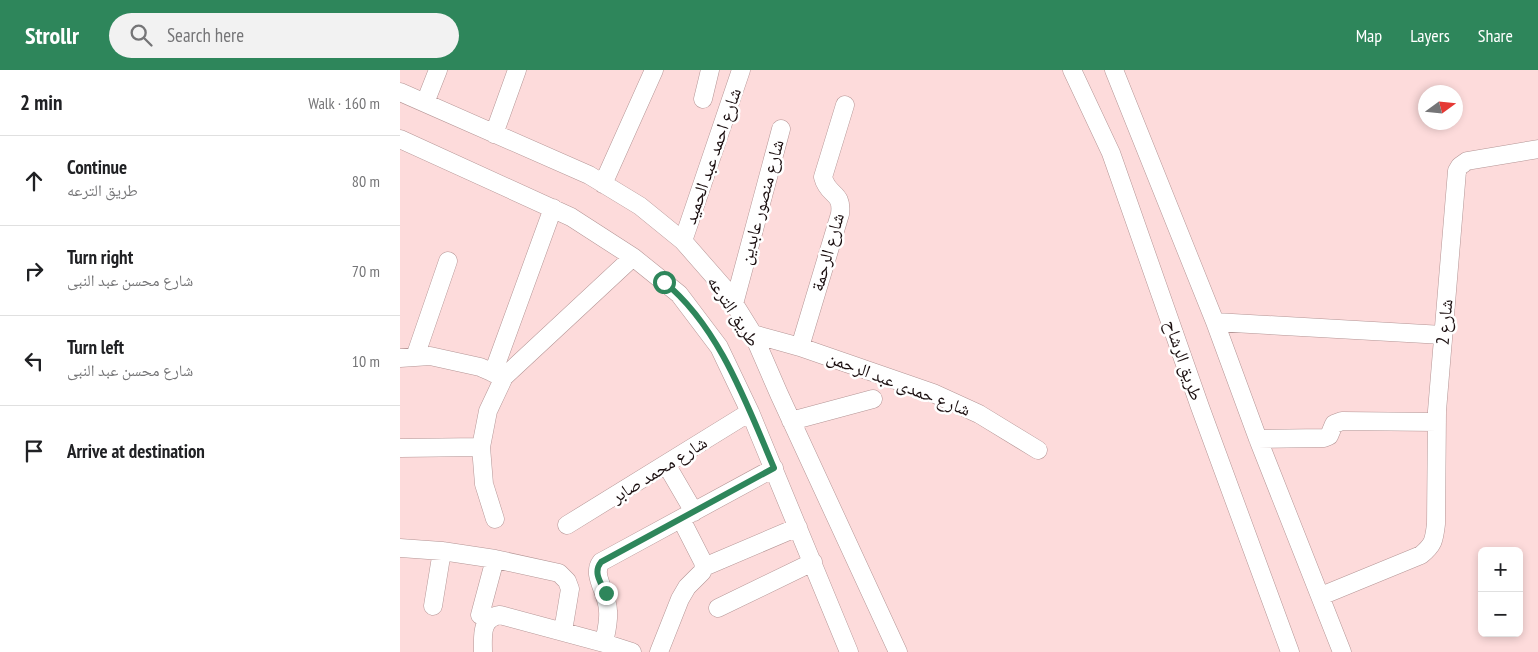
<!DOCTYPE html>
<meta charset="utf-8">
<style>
body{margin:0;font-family:"PT Sans Narrow","Noto Naskh Arabic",sans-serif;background:#f2f2f2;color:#202124}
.controls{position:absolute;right:15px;bottom:15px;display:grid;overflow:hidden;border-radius:8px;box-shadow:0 2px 8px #0003}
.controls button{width:45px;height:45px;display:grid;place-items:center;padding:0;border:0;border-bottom:1px solid #e0e0e0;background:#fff;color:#202124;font:25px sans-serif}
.compass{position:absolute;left:1018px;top:15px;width:45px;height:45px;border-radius:50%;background:#fff;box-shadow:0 2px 8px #0003;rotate:75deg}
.stop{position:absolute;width:15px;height:15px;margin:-11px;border:4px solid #2e865b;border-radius:50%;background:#fff}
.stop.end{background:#2e865b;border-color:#fff;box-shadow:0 1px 5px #0008}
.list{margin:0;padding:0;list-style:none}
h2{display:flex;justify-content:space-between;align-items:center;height:65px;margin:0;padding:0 20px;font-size:21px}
h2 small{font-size:16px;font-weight:400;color:#757577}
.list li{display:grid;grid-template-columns:32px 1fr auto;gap:15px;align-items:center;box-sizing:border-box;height:90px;padding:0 20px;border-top:1px solid #e0e0e0}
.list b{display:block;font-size:19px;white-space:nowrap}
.list p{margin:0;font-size:16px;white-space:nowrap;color:#757577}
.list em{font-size:16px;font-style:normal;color:#757577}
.icon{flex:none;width:28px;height:28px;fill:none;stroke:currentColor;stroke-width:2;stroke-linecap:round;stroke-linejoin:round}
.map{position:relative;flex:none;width:1138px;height:582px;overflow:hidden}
header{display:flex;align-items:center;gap:30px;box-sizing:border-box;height:70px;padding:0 25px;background:#2e865b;color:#fff}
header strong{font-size:24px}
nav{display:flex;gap:28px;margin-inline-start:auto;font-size:18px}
.search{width:350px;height:45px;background:#f2f2f2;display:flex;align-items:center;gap:12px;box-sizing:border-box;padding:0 18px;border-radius:28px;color:#757577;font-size:19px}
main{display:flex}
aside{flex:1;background:#fff}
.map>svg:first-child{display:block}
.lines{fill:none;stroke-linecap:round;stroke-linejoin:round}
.minor-casing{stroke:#b49595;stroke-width:19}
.minor{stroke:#fff;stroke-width:18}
.route{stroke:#2e865b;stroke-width:6}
.labels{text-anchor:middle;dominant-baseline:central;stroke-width:5;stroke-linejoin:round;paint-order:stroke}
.street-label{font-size:18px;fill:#1a0e0f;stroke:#fff}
</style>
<header>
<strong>Strollr</strong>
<div class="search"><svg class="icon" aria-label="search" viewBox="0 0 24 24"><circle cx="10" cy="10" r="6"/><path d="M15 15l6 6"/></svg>Search here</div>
<nav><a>Map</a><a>Layers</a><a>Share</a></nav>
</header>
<main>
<aside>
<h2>2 min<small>Walk · 160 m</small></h2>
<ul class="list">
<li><svg class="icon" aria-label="ahead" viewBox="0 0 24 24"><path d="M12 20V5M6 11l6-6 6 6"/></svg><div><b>Continue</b><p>طريق الترعه</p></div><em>80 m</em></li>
<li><svg class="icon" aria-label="right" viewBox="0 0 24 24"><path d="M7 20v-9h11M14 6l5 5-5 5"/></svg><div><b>Turn right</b><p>شارع محسن عبد النبى</p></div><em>70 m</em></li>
<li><svg class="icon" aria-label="left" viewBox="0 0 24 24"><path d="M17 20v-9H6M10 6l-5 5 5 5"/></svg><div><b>Turn left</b><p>شارع محسن عبد النبى</p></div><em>10 m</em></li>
<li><svg class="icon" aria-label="arrive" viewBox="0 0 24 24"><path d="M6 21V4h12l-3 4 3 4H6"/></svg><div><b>Arrive at destination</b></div></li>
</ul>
</aside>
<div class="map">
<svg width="1138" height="582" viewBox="0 0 1138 582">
<rect width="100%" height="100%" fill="#fddbdb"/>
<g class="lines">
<defs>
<path id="minor" d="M672,0L711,83L800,337L890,582
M714,0L815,252L858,369L942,582
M0,22L189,105L240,136L283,171L325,219L353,264L379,324L498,582
M303,29L310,0
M25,33L38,0
M94,64L117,0
M0,69L171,147L233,187L279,224L319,277L350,342L449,582
M203,114L254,0
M283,171L341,0
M334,234L381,59
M815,252L1043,265
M353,264L400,277L533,323L579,344L638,380
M400,277L440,144C443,121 428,127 423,107L445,35
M15,287L48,191
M0,288L30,286L80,297L103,307
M93,303L153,138
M391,351L473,329
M858,369L924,368L929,366L934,354L942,351L1037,352
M0,378L81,377
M266,394L294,442
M95,449L84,414L81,377L88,341L104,307L233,187
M167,455L350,342
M0,478L42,481L95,489L159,503L167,511L170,519L163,561
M304,497L398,457
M921,526L1021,485C1034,474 1034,470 1036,454L1037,341L1057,101L1060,96L1067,91L1138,79
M33,536L42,481
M318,538L413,492
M80,545L95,489
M204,573C206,562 209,552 208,541C208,523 191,505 201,492L374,398
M83,582C83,567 80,548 100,545L204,573L232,582
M259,582L280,529L287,517L302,502L304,497L303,492L281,449"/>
</defs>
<!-- minor casing -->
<use href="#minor" class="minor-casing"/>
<!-- minor -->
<use href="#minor" class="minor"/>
</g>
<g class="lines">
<!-- route -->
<path class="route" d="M206,523C200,512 193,502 201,492L374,398C347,335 319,256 264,212"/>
</g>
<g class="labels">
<!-- street labels -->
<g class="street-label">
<text transform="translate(312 86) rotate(-71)">شارع احمد عبد الحميد</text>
<text transform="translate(361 132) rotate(-75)">شارع منصور عابدين</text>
<text transform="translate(427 182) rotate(-74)">شارع الرحمة</text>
<text transform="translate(334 241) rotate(57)">طريق الترعه</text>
<text transform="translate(1044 252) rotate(-85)">شارع 2</text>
<text transform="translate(784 290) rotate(71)">طريق الرشاح</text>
<text transform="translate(499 313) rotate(21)">شارع حمدى عبد الرحمن</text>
<text transform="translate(259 399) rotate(-32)">شارع محمد صابر</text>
</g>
</g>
</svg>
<div class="controls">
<button>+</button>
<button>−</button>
</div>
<svg class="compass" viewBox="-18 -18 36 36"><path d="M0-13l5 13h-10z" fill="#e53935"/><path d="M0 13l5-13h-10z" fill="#757577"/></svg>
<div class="stop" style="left:264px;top:212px"></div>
<div class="stop end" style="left:206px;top:523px"></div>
</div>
</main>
